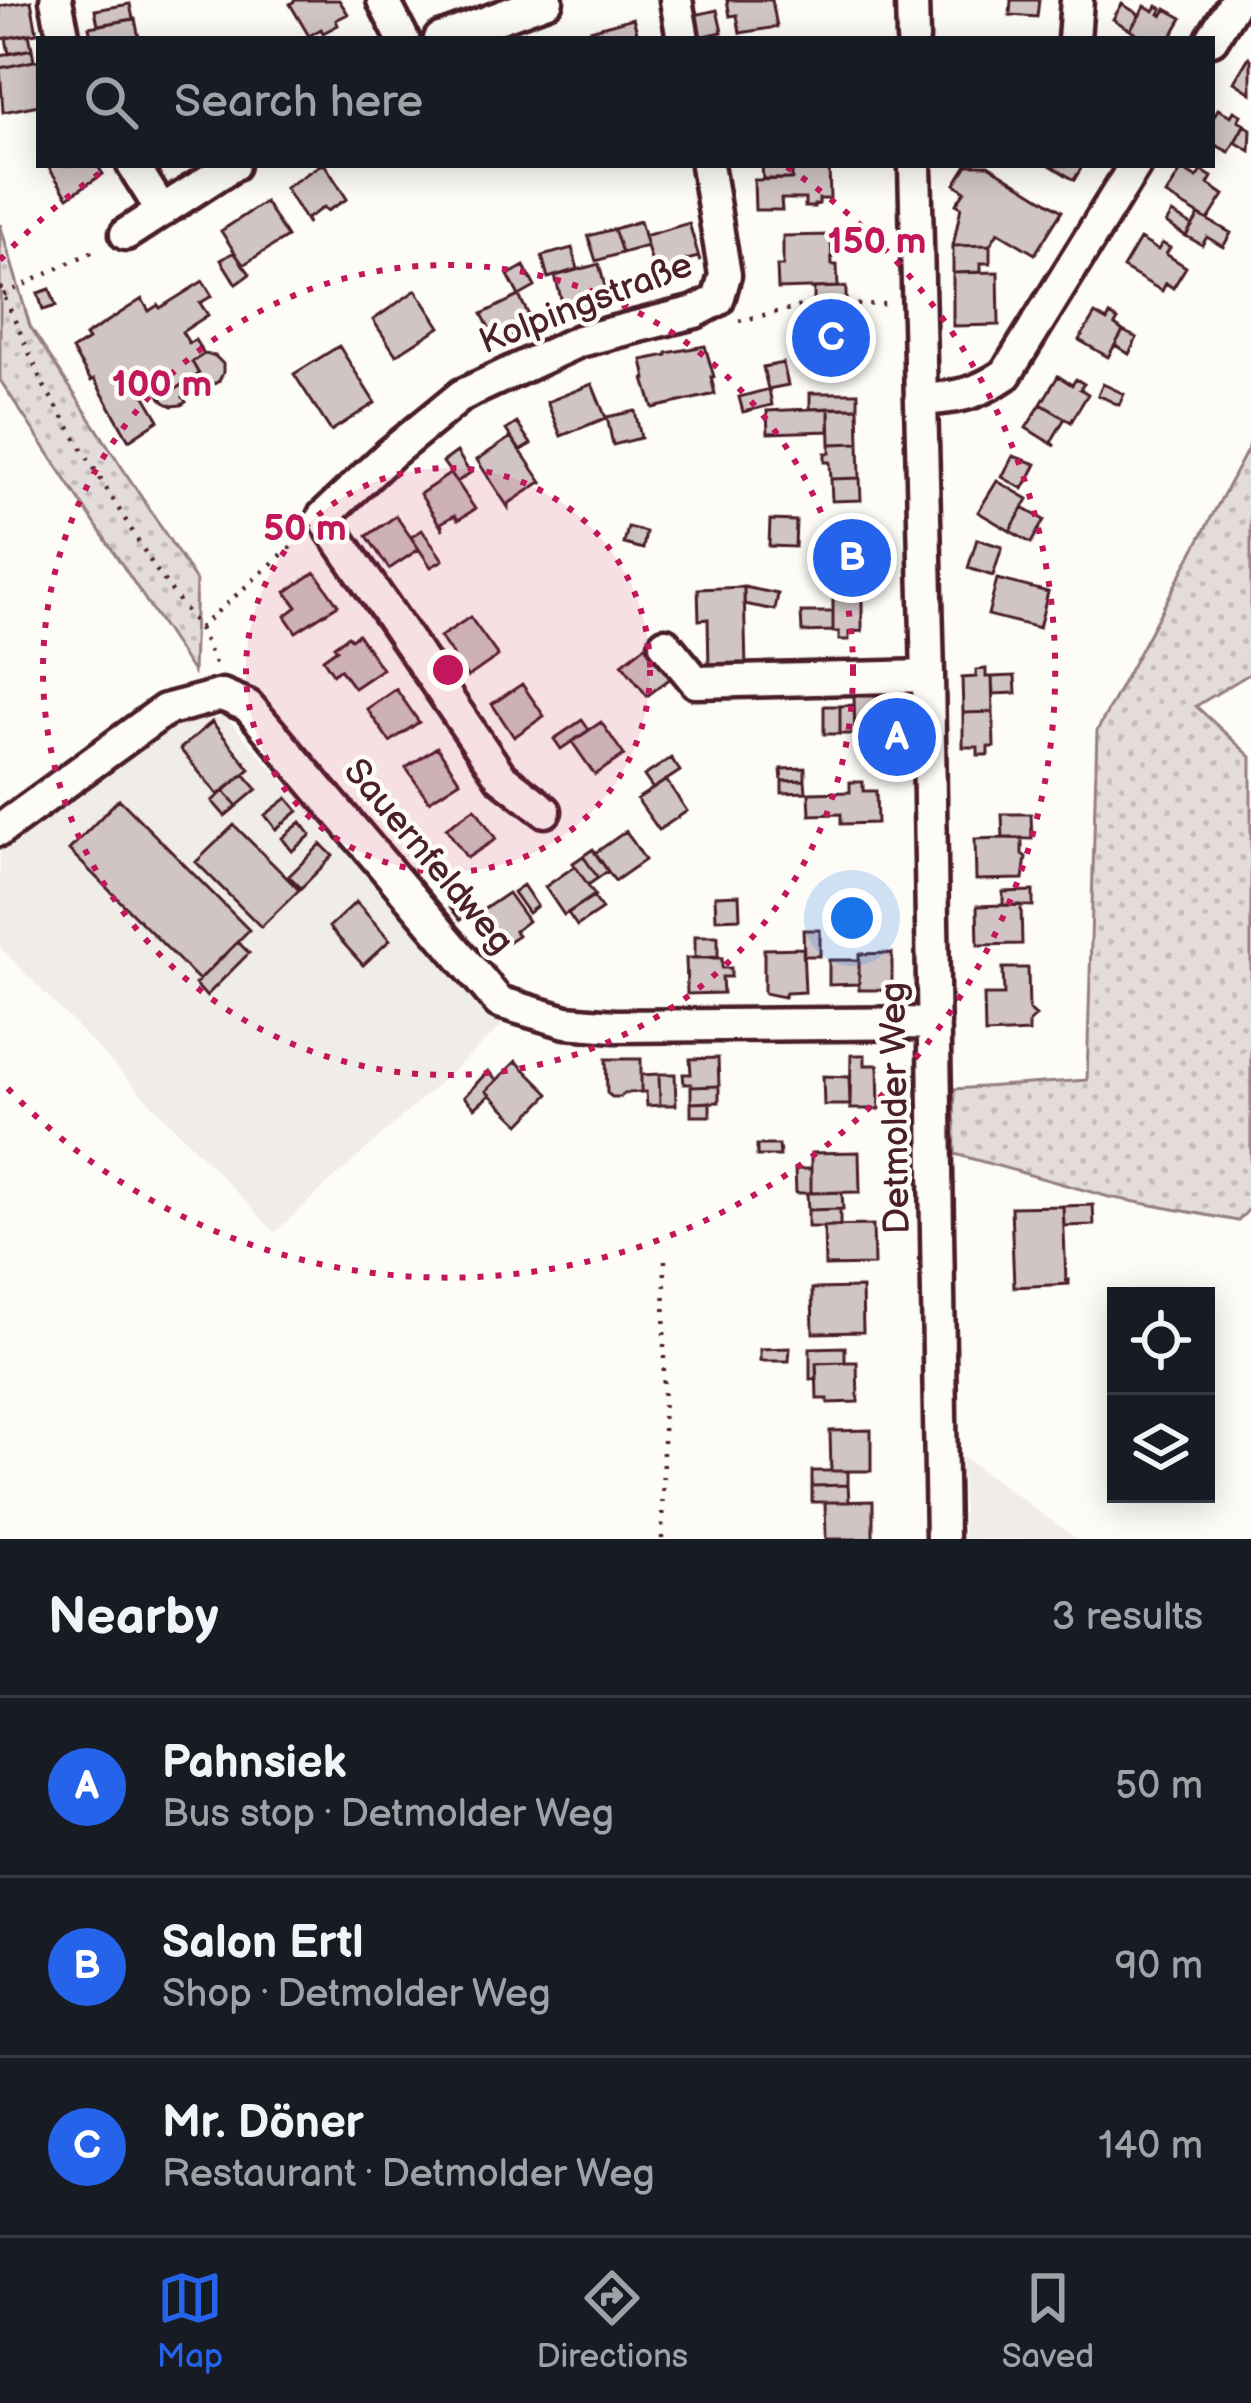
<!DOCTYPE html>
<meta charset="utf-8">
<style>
body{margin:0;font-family:"Balsamiq Sans",sans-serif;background:#20242c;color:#f1f3f6}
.controls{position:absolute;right:36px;bottom:36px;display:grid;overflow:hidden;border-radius:0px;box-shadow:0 6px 30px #0003}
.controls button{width:108px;height:108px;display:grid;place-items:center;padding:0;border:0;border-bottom:3px solid #363941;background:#171b24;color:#f1f3f6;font:60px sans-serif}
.you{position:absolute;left:852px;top:918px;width:42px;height:42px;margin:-30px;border:9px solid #fff;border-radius:50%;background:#1a73e8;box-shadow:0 0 0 18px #1a73e833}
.badge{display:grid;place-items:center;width:78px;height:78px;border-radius:50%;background:#2563eb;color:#fff;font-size:39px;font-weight:700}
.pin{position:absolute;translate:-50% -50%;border:6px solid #fff;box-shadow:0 3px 12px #0006}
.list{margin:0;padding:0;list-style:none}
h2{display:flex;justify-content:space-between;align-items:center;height:156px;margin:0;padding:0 48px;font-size:51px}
h2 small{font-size:39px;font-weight:400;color:#9ea1a6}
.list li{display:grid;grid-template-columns:78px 1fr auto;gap:36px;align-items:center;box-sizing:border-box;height:180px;padding:0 48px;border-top:3px solid #363941}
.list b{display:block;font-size:45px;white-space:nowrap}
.list p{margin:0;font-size:39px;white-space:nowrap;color:#9ea1a6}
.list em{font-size:39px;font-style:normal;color:#9ea1a6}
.icon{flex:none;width:66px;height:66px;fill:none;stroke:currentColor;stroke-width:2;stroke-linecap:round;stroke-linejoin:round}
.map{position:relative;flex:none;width:1251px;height:1539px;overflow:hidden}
.search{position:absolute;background:#171b24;box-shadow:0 6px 30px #0003;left:36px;right:36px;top:36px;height:132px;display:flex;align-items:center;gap:30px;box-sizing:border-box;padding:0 42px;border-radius:0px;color:#9ea1a6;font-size:45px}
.sheet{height:696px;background:#171b24}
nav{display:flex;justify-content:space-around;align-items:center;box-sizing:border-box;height:168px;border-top:3px solid #363941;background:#171b24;font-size:33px;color:#9ea1a6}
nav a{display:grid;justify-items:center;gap:6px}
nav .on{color:#2563eb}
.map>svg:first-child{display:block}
.built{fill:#f0ece8}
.green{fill:url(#green-dots);stroke:#967e82;stroke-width:3}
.building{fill:#d0c5c4;stroke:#4a1f2b;stroke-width:3}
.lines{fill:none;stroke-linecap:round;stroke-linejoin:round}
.minor-casing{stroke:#4a1f2b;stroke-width:39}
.path{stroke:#4a1f2b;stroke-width:4.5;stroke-dasharray:3 9;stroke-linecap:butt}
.minor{stroke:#fdfcf7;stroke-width:30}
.ring{fill:none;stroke:#c2185b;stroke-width:6;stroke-dasharray:6 12}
.labels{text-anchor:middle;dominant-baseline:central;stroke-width:9;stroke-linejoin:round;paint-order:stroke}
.street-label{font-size:36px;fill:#4a1f2b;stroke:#fdfcf7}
.centre{fill:#c2185b;stroke:#fdfcf7;stroke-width:6}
.ring-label{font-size:36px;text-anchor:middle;font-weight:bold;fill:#c2185b;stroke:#fdfcf7;stroke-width:9;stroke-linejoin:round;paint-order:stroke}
</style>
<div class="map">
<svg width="1251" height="1539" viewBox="0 0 1251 1539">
<defs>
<pattern id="green-dots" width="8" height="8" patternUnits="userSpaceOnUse" patternTransform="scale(3)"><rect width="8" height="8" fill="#e3dcda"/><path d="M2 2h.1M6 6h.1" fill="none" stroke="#c4bcbb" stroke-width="1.8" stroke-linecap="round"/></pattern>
</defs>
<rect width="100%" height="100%" fill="#fdfcf7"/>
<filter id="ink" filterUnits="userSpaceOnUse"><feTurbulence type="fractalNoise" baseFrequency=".00833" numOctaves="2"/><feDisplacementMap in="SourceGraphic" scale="24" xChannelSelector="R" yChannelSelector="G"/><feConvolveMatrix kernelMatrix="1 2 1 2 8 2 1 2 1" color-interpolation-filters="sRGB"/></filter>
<g filter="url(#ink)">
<!-- built -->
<path class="built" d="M226,717L502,1026L275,1232L0,947V844L173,723Z
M962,1456L1077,1539H964Z"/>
<!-- green -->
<path class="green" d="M0,224L30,326L196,581L193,672L0,380Z
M1251,443V673L1196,706L1251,757V1207L1238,1221L1109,1197L955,1154L954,1089L1087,1080L1097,731Z"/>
<!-- building -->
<path class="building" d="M296,0H339L348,14L336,20L338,25L323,33L321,29L309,36L290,4Z
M727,0H772L777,27L740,33L737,15L730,16Z
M1011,0H1039L1037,17L1010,15Z
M31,1L37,33L0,39V6Z
M130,4L133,19L98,25L95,10Z
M1122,4L1140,15L1130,30L1113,19Z
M1145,6L1154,11L1157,6L1162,9L1159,14L1162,16L1166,9L1182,18L1170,39H1145L1130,30Z
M717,10L722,32L696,38L690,16Z
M633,18L639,39H593L590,30Z
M135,19L139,38L92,39L89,27Z
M29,34L32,49L9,54L6,38Z
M32,49L34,61L0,68V55Z
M1249,57L1251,59V93L1234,82Z
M39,60V105L3,112L0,68Z
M1218,109L1231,116L1234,111L1241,115L1238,120L1245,124L1229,152L1212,143V120Z
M1244,125L1251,129L1250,151L1235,142Z
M47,165H97L103,174L68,197Z
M320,165H325L347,199L327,211L324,207L306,219L308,224L285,188Z
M762,165H792V179H763Z
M792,165H829L830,199H819V204L814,205V207H805V199H781L782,210H755L754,180L792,179Z
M967,165H988L1062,211L1035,254L998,232L990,245L953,246L961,207L956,204L965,191L955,184Z
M1050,165H1083L1074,180Z
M1182,169L1197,178L1202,171L1212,177L1208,184L1224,195L1208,220L1166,195Z
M265,202L287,237L243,265L221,231Z
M1172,213L1192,225L1186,236L1166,223Z
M1199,215L1231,233L1223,247L1207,237L1202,245L1186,236Z
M640,221L647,246L622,253L614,229Z
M689,223L700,261L698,257L683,261L684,266L655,274L644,236Z
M614,229L622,253L596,261L588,236Z
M831,235L832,265H837L838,287L778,289L777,266H783V236Z
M1140,239L1158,250L1162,243L1170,248L1166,254L1186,267L1173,288L1166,283L1162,291L1123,268Z
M990,245V263H981V272L953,273V246Z
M572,248L578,269L548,278L542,256Z
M234,252L250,274L236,284L221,260Z
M599,264L608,298L564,310L555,276Z
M524,266L535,287L519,296L508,275Z
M998,272L999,325L953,326V273Z
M203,281L212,296L200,303L208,315L182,332L189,343L195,340L204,354L192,362L199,374L161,398L154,386L143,393L159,420L129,440L94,379L91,381L72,350L88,340L85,336L142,299L149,311L158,305L160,308Z
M846,287V301H814V288Z
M50,289L56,306L43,310L38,293Z
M416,290L440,327L396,355L373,320Z
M519,296L534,325L497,343L482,314Z
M1095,314L1107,321L1110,315L1118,320L1115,325L1123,331L1108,357L1079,340Z
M854,319L855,356L808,357V320Z
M1123,331L1137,338L1129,354L1115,345Z
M339,346L375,403L331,431L294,374Z
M705,346L714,377H711L715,394L653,408L644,379H646L642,360L667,355V353Z
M204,354L215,356L223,364V373L219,381L214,384L210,380L183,397L186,402L181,405L172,406L164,402L161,398L199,374L192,362Z
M783,363L788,385L768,389L763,367Z
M1058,376L1072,385L1076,379L1084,384L1080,389L1088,394L1071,422L1041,404Z
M592,384L606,418L561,436L547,402Z
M1103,384L1124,394L1119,405L1098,395Z
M769,389L772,405L743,412L739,397Z
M810,393H858V408L810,409Z
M1041,404L1065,418L1051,442L1055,446L1026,428Z
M829,408V431L768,433L767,411Z
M829,408H858L859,443L830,444Z
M635,411L641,438L613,445L607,417Z
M517,423L531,444L520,451L506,430Z
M511,437L543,484L541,482L508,504V507L477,460Z
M859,443L860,478L831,479L830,462H825V453H830V444Z
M457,452L470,473L457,482L443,462Z
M1013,456L1036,464L1023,489L1002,477Z
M451,473L475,509L458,520L455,515L441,523L443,530L420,494Z
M860,478L861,500L832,501L831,479Z
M997,481L1028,499L1010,531L978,512Z
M1023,508L1044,520L1031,543L1010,531Z
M396,516L419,549L389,569L367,536Z
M770,520L796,521L795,547L769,546Z
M628,527L646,532L643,549L624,544Z
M422,530L443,560L431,567L411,537Z
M861,534V562L821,563L820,535Z
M977,539L1002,547L993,576L968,568Z
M832,562H861L862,597H833Z
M821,563H832V580H813V564Z
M315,572L338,605L296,632L285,616L297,607L286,592Z
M997,579L1048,592L1039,628L988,615Z
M744,587L778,594L775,610L744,604Z
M744,587L746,669L709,670L708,619L699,620L698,589Z
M833,597H862V631L849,632V640H839V632H833Z
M801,612H833V631L802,632Z
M470,617L498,656L468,677L440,637Z
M358,634L382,669L354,688L340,669L333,674L323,659L337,649L334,646L348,636L351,639Z
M654,639L679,672L647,696L622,664Z
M986,669V677H992L993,712L963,713L962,678L976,677V670Z
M1015,676L1016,693L993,694L992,677Z
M522,684L544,716L514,737L492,704Z
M396,689L419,722L390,742L367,709Z
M854,696H887L888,736L855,737Z
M854,705L855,734H840V706Z
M824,706H840V734H824Z
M993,712L994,747H988V755H978V747H963V713Z
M582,720L589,730L561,749L554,739Z
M212,722L250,769L218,795L180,749Z
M601,722L624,755L595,775L572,742Z
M437,747L460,781L429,801L406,768Z
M671,758L680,771L653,789L644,776Z
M805,768V780L782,781L781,769Z
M244,774L257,789L237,806L224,791Z
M666,780L687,811L659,830L637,799Z
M805,780L806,792L782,793V781Z
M850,782H863V791H876L877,823L841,824V814L810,815L809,793L850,792Z
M224,791L237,806L225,816L212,801Z
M287,798L298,811L276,829L265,815Z
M119,799L249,930L199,980L69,850Z
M475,808L496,839L467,858L446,828Z
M1002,814H1031L1032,839L1003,838Z
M301,822L311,835L292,851L282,838Z
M234,825L299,890L261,927L196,862Z
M626,831L645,860L615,881L595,853Z
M1003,838H1022V854L1026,857L1023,879L976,880L975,839Z
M321,844L333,856L301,888L289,876Z
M593,849L608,871L598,878L583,856Z
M583,856L598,878L588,885L573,863Z
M575,866L595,895L564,915L545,887Z
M523,885L537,906L528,913L513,892Z
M1033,891V906L1003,905V892Z
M508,893L528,921L515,931L518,935L503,945L480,912Z
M739,895L740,918L716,919L715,896Z
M468,896L477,909L460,920L450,907Z
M593,896L602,909L577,926L568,913Z
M356,902L390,940L363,965L329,927Z
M1003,905H1021L1022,944L978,945L977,906Z
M803,930H820V956H804Z
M695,936H718V957L695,958Z
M238,942L249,953L206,996L195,984Z
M803,948L805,992L786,993L784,997L764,993V949Z
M892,953V990H859V954Z
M686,958H722V968H731V977H722L723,993L687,994Z
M829,960H859V984L829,985Z
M1003,968H1028L1029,1010L1036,1016L1029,1023V1032L985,1034L984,995H1004Z
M851,1055H865V1065H878L879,1109H850Z
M718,1058L719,1086L691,1087V1084H684L683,1074H691L690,1059Z
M606,1059H641V1092L624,1093L620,1097H612L607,1093Z
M516,1061L549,1094L520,1124L486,1091Z
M488,1071L497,1080L486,1091L490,1095L475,1108L464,1097Z
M659,1074L660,1105L647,1106L646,1092H641V1075Z
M675,1074L676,1105H660L659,1074Z
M823,1076L849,1077L850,1105H824Z
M719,1086V1102L691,1103V1087Z
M710,1102V1116H691V1103Z
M757,1145H779L780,1156H757Z
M859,1152L860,1192L811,1193V1153Z
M795,1169H811V1193H796Z
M842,1192L843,1209L808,1210L807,1193Z
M1093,1205L1094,1225L1064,1226L1063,1206Z
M1063,1206L1066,1281L1069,1280V1284L1014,1287L1011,1207Z
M840,1209V1226L808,1227V1210Z
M873,1225L874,1265L825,1266L824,1226Z
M862,1288L863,1332L813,1333L812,1289Z
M845,1347V1362L816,1363L817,1379H810V1348Z
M790,1348L789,1361H760V1349Z
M845,1362H857L858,1402L828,1403V1399H817L816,1363Z
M871,1430V1471H831L830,1431Z
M812,1471H848V1485L812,1486Z
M848,1485L849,1502H812V1486Z
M873,1501V1539H826L825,1502Z"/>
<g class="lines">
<defs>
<path id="minor" d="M56,0L64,39
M383,0L403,39
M676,0L683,39
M912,0L913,39
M440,39L547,0
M1074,39L1077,0
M1212,39L1236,0
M133,165L162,211
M915,165L928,676L942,1539
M126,234L233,165
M922,400C959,397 975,395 1006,374L1135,165
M665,644L696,682L928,676
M545,811L501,777L323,517L391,453L462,395L579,341L695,312L718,300L725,275L707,165
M0,830L165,710L222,695L248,706L499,1002L566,1022L615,1026L934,1023"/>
</defs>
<!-- minor casing -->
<use href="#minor" class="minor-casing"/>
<!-- path -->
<path class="path" d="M0,287L44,386L154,567L199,628L216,666
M3,295L100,248
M739,321L802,306L888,304
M199,628L303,536
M662,1539L665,1257"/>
<!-- minor -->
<use href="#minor" class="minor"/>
</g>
</g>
<!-- distance rings -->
<circle cx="448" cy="670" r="202" fill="#c2185b" fill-opacity=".12"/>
<g class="ring">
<circle cx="448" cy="670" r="202"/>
<circle cx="448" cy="670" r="405"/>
<path d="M0 260A607 607 0 0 1 109 167M787 167A607 607 0 1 1 0 1080"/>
</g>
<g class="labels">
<!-- street labels -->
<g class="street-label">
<text transform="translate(586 304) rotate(-21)">Kolpingstraße</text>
<text transform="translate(428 857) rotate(50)">Sauernfeldweg</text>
<text transform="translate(896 1108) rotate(-91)">Detmolder Weg</text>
</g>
</g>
<circle cx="448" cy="670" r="18" class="centre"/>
<g class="ring-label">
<text x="877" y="253">150 m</text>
<text x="162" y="396">100 m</text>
<text x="305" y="540">50 m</text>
</g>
</svg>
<div class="controls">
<button><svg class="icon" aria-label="locate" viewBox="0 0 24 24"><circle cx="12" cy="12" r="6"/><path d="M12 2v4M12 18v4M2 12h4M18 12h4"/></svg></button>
<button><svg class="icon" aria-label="layers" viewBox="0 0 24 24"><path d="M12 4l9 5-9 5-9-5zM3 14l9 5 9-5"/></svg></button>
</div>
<div class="you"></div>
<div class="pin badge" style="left:897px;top:737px">A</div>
<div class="pin badge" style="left:852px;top:558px">B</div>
<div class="pin badge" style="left:831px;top:338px">C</div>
<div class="search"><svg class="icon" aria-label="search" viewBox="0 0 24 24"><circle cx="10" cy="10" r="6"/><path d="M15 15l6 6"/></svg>Search here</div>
</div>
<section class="sheet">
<h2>Nearby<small>3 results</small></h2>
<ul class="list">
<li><span class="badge">A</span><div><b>Pahnsiek</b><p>Bus stop · Detmolder Weg</p></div><em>50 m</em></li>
<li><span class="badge">B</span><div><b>Salon Ertl</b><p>Shop · Detmolder Weg</p></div><em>90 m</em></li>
<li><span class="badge">C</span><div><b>Mr. Döner</b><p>Restaurant · Detmolder Weg</p></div><em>140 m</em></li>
</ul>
</section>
<nav>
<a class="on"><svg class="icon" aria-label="map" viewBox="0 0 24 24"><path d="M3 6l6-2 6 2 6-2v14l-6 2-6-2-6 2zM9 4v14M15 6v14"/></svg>Map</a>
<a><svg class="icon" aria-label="directions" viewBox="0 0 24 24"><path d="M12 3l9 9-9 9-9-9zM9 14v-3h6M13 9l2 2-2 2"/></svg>Directions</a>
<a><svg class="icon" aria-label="saved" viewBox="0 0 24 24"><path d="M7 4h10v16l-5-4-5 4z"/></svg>Saved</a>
</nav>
